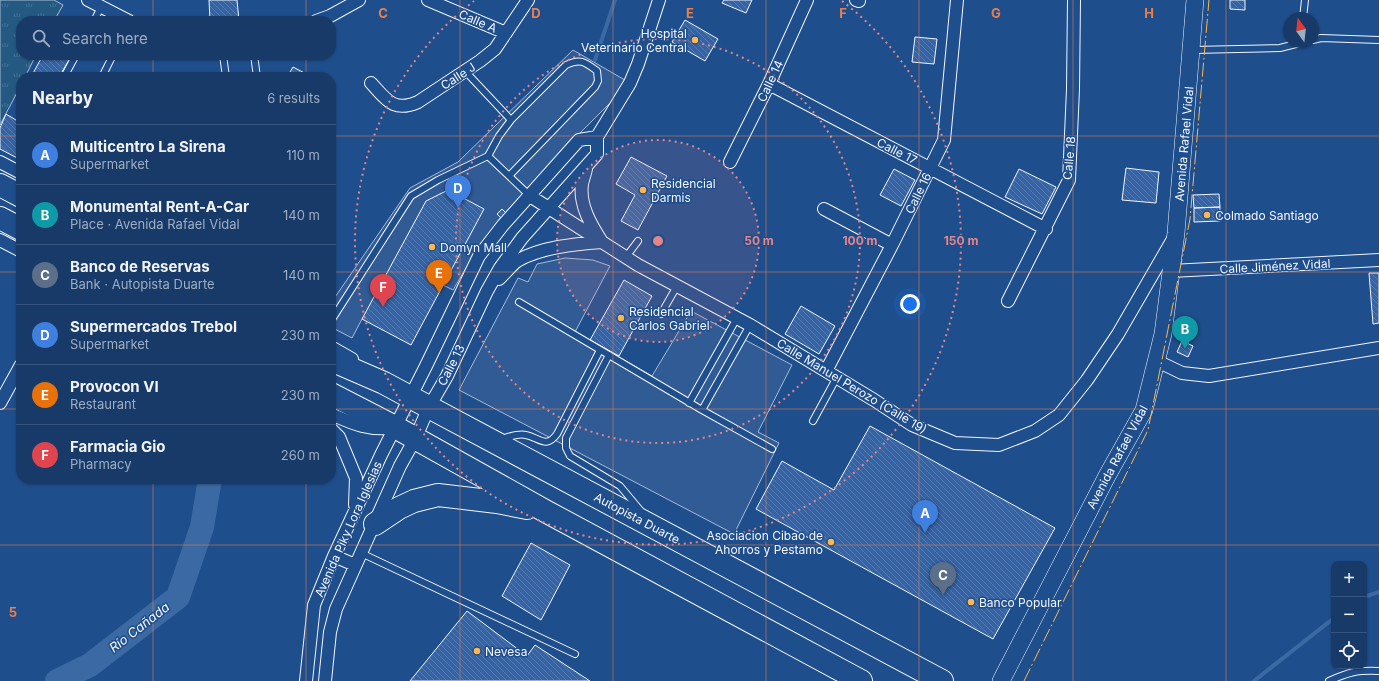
<!DOCTYPE html>
<meta charset="utf-8">
<style>
body{margin:0;font-family:Inter,sans-serif;background:#20416f;color:#f1f3f6}
.controls{position:absolute;right:12px;bottom:12px;display:grid;overflow:hidden;border-radius:8px;box-shadow:0 1px 3px #0004}
.controls button{width:36px;height:36px;display:grid;place-items:center;padding:0;border:0;border-bottom:1px solid #36547d;background:#173a69;color:#f1f3f6;font:20px sans-serif}
.compass{position:absolute;left:1283px;top:12px;width:36px;height:36px;border-radius:50%;background:#173a69;box-shadow:0 1px 3px #0004;rotate:345deg}
.you{position:absolute;left:910px;top:304px;width:14px;height:14px;margin:-10px;border:3px solid #fff;border-radius:50%;background:#1a73e8;box-shadow:0 0 0 6px #1a73e833}
.badge{display:grid;place-items:center;width:26px;height:26px;border-radius:50%;background:#d6ab8b;color:#fff;font-size:13px;font-weight:700}
.pin{position:absolute;translate:-50% -33px;filter:drop-shadow(0 1px 2px #0008)}
.pin::after{content:'';position:absolute;top:21px;width:14px;height:12px;background:inherit;clip-path:polygon(0 0,100% 0,50% 100%)}
.list{margin:0;padding:0;list-style:none}
h2{display:flex;justify-content:space-between;align-items:center;height:52px;margin:0;padding:0 16px;font-size:17px}
h2 small{font-size:13px;font-weight:400;color:#9eadc0}
.list li{display:grid;grid-template-columns:26px 1fr auto;gap:12px;align-items:center;box-sizing:border-box;height:60px;padding:0 16px;border-top:1px solid #36547d}
.list b{display:block;font-size:15px;white-space:nowrap}
.list p{margin:0;font-size:13px;white-space:nowrap;color:#9eadc0}
.list em{font-size:13px;font-style:normal;color:#9eadc0}
.icon{flex:none;width:22px;height:22px;fill:none;stroke:currentColor;stroke-width:2;stroke-linecap:round;stroke-linejoin:round}
.map{position:relative;flex:none;width:1379px;height:681px;overflow:hidden}
.search{position:absolute;background:#173a69;box-shadow:0 1px 3px #0004;left:16px;top:16px;width:320px;height:44px;display:flex;align-items:center;gap:10px;box-sizing:border-box;padding:0 14px;border-radius:16px;color:#9eadc0;font-size:15px}
.panel{position:absolute;background:#173a69;box-shadow:0 1px 3px #0004;left:16px;top:72px;width:320px;height:412px;border-radius:16px}
.map>svg:first-child{display:block}
.grass{fill:url(#grass-tufts);stroke:#a8bbd7}
.parking{fill:#305b95;stroke:#a8bbd7}
.lines{fill:none;stroke-linecap:round;stroke-linejoin:round}
.stream{stroke:#3b69a3;stroke-width:4}
.river{stroke:#3b69a3;stroke-width:24}
.building{fill:url(#building-back-hatch);stroke:#f2f6ff}
.service-casing{stroke:#f2f6ff;stroke-width:8}
.minor-casing{stroke:#f2f6ff;stroke-width:14}
.secondary-casing{stroke:#f2f6ff;stroke-width:18}
.motorway-casing{stroke:#f2f6ff;stroke-width:24}
.service{stroke:#1f4e8c;stroke-width:6}
.minor{stroke:#1f4e8c;stroke-width:12}
.secondary{stroke:#1f4e8c;stroke-width:17}
.motorway{stroke:#1f4e8c;stroke-width:22}
.power{stroke:#ffb74d;stroke-width:1;stroke-dasharray:14 3 2 3;stroke-linecap:butt}
.grid{fill:none;stroke:#ea8049;stroke-width:1;stroke-opacity:0.55}
.ring{fill:none;stroke:#e38589;stroke-width:2;stroke-dasharray:2 4}
.poi-dot{fill:#ffb74d;stroke:#1f4e8c;stroke-width:1.5}
.labels{text-anchor:middle;dominant-baseline:central;stroke-width:3;stroke-linejoin:round;paint-order:stroke}
.street-label{font-size:12px;fill:#f2f6ff;stroke:#1f4e8c}
.poi-label{font-size:12px;fill:#f2f6ff;stroke:#1f4e8c;text-anchor:start}
.water-label{font-size:13px;font-style:italic;fill:#f2f6ff;stroke:#1f4e8c}
.grid-label{font-size:13px;text-anchor:middle;font-weight:bold;fill:#ea8049;stroke:#1f4e8c;stroke-width:3;stroke-linejoin:round;paint-order:stroke}
.centre{fill:#e38589;stroke:#1f4e8c;stroke-width:2}
.ring-label{font-size:12px;text-anchor:middle;font-weight:bold;fill:#e38589;stroke:#1f4e8c;stroke-width:3;stroke-linejoin:round;paint-order:stroke}
</style>
<div class="map">
<svg width="1379" height="681" viewBox="0 0 1379 681">
<defs>
<pattern id="grass-tufts" width="24" height="20" patternUnits="userSpaceOnUse"><rect width="24" height="20" fill="#245a82"/><path d="M3 7l-1-3M5 7V3M7 7l1-3M15 17l-1-3M17 17v-4M19 17l1-3" fill="none" stroke="#447295"/></pattern>
<pattern id="building-back-hatch" width="6" height="6" patternUnits="userSpaceOnUse"><rect width="6" height="6" fill="#3563a3"/><path d="M-1 5l2 2M0 0l6 6M5-1l2 2" fill="none" stroke="#537ab1"/></pattern>
</defs>
<rect width="100%" height="100%" fill="#1f4e8c"/>
<!-- grass -->
<path class="grass" d="M0,0H54L63,5L54,21H21V55H36L25,77H21V85L0,125Z"/>
<!-- parking -->
<path class="parking" d="M573,50L630,83L576,137L516,201L475,253L453,290L443,285L362,319L352,338L331,327V303L410,188L458,162Z
M565,258L593,260L610,266L575,332L652,376L691,311L792,365L758,432L779,443L734,534L459,390L518,278L528,282L537,264Z"/>
<g class="lines">
<!-- stream -->
<path class="stream" d="M595,60L615,0
M1364,597L1379,592
M1254,681L1334,618"/>
<!-- river -->
<path class="river" d="M57,681L90,665L178,597L202,527L210,479"/>
</g>
<!-- building -->
<path class="building" d="M209,0H237L239,21H210Z
M724,0H752L746,13L722,3Z
M1230,0H1245V10L1230,9Z
M685,20L718,39L705,61L672,42Z
M915,37L937,39L934,64L912,62Z
M43,55H72L59,77H31Z
M293,67L312,77H287Z
M6,114L21,123V160L0,149V128Z
M631,157L667,176L638,230L621,221L635,195L616,184Z
M1126,168L1159,172L1156,203L1122,200Z
M894,169L915,180L901,206L880,195Z
M1019,169L1056,187L1042,214L1005,197Z
M448,190L484,209L411,345L362,319L426,201Z
M1219,194L1220,207L1194,208L1193,195Z
M1220,207V221L1194,222V208Z
M502,209L508,215L503,220L497,214Z
M1369,273H1379V323L1373,324Z
M624,280L652,296L619,356L590,340Z
M801,306L835,326L819,354L785,334Z
M1182,341L1193,346L1188,357L1177,352Z
M870,426L1055,528L993,639L756,509L782,461L834,490Z
M531,543L570,565L541,620L502,596Z
M467,611L527,656L535,645L590,681H410Z"/>
<g class="lines">
<defs>
<path id="service" d="M1303,18L1305,0
M94,21L101,7
M1313,40L1321,38L1379,40
M1193,50L1280,48L1304,42
M223,55L226,77
M254,55L257,77
M465,71L511,120
M64,77L76,55
M102,77L113,55
M488,156L499,136L511,120L566,65C581,58 585,62 597,71L598,81L595,87L509,176
M626,257L638,241
M519,302L702,410L772,449
M661,314L677,286
M331,321L411,196L438,180L488,156L530,196
M609,355L566,438V448L570,456L620,486L640,510
M689,403L737,318
M702,410L750,325
M813,421L837,377
M501,439C509,437 518,433 526,435C540,438 546,449 557,434L600,350
M361,553L575,654
M1329,681C1349,672 1357,670 1379,671"/>
<path id="minor" d="M88,0L129,21
M428,0L506,33
M856,0L859,1
M316,21L330,16L359,0
M371,83C386,99 393,113 418,102L480,61L495,49L528,0
M769,84L1046,229
M0,162L21,173
M730,162L769,84L807,0
M530,196L638,265L750,325L874,400L912,425L955,443L999,445L1035,431L1059,415L1087,380L1118,334L1173,239
M824,209L892,245
M0,240L21,251
M1171,271L1379,260
M499,279C505,273 511,266 517,261C541,247 575,244 602,242C591,225 579,205 582,184C583,179 585,174 586,169
M1008,301L1069,180L1073,89L1074,0
M331,347L352,359
M1157,361L1182,373L1209,376L1379,348
M826,371L892,245L944,140L957,0
M0,403L21,365
M331,414C352,423 366,430 390,428
M331,429L339,437L356,478L355,505
M334,556L355,565
M306,681L314,605L334,556L381,455L426,366L479,256L503,225L579,140L597,137
M325,681L330,632L336,609L400,466L415,439L429,407L447,376L487,291L500,268L522,238L597,154V137L630,83L638,64L659,0"/>
<path id="secondary" d="M1001,681L1107,476L1144,410L1163,334L1176,233L1195,0"/>
<path id="motorway" d="M0,185L21,196
M0,218L21,229
M331,360L384,383L410,397L942,681
M331,394L395,427L547,512L861,681
M375,524L399,508L414,501L438,495L497,502L527,508"/>
</defs>
<!-- service casing -->
<use href="#service" class="service-casing"/>
<!-- minor casing -->
<use href="#minor" class="minor-casing"/>
<!-- secondary casing -->
<use href="#secondary" class="secondary-casing"/>
<!-- motorway casing -->
<use href="#motorway" class="motorway-casing"/>
<!-- service -->
<use href="#service" class="service"/>
<!-- minor -->
<use href="#minor" class="minor"/>
<!-- secondary -->
<use href="#secondary" class="secondary"/>
<!-- motorway -->
<use href="#motorway" class="motorway"/>
<!-- power -->
<path class="power" d="M1024,681L1148,430L1190,219L1209,0"/>
</g>
<!-- grid -->
<path class="grid" d="M153,0V21M306,0V21M460,0V681M613,0V681M766,0V681M919,0V681M1073,0V681M1226,0V681M153,55V77M306,55V77M0,136H21M331,136H1379M0,272H21M331,272H1379M0,409H21M331,409H1379M153,479V681M306,479V681M0,545H1379"/>
<!-- distance rings -->
<circle cx="658" cy="241" r="101" fill="#e38589" fill-opacity=".12"/>
<g class="ring">
<circle cx="658" cy="241" r="101"/>
<circle cx="658" cy="241" r="202"/>
<path d="M842 1A303 303 0 1 1 474 1"/>
</g>
<!-- markers -->
<g class="poi-dot">
<circle cx="695" cy="40" r="4"/>
<circle cx="643" cy="190" r="4"/>
<circle cx="1207" cy="215" r="4"/>
<circle cx="432" cy="247" r="4"/>
<circle cx="621" cy="318" r="4"/>
<circle cx="831" cy="542" r="4"/>
<circle cx="971" cy="602" r="4"/>
<circle cx="477" cy="651" r="4"/>
</g>
<g class="labels">
<!-- street labels -->
<g class="street-label">
<text transform="translate(478 21) rotate(23)">Calle A</text>
<text transform="translate(458 76) rotate(-33)">Calle J</text>
<text transform="translate(770 81) rotate(-65)">Calle 14</text>
<text transform="translate(1184 144) rotate(-85)">Avenida Rafael Vidal</text>
<text transform="translate(897 151) rotate(27)">Calle 17</text>
<text transform="translate(1069 158) rotate(-85)">Calle 18</text>
<text transform="translate(918 193) rotate(-64)">Calle 16</text>
<text transform="translate(1275 266) rotate(-3)">Calle Jiménez Vidal</text>
<text transform="translate(451 365) rotate(-63)">Calle 13</text>
<text transform="translate(852 386) rotate(31)">Calle Manuel Perozo (Calle 19)</text>
<text transform="translate(1117 457) rotate(-62)">Avenida Rafael Vidal</text>
<text transform="translate(637 518) rotate(28)">Autopista Duarte</text>
<text transform="translate(348 529) rotate(-66)">Avenida Piky Lora Iglesias</text>
</g>
<!-- poi labels -->
<g class="poi-label">
<text x="687" y="33" text-anchor="end">Hospital<tspan x="687" dy="14">Veterinario Central</tspan></text>
<text x="651" y="183">Residencial<tspan x="651" dy="14">Darmis</tspan></text>
<text x="1215" y="215">Colmado Santiago</text>
<text x="440" y="247">Domyn Mall</text>
<text x="629" y="311">Residencial<tspan x="629" dy="14">Carlos Gabriel</tspan></text>
<text x="823" y="535" text-anchor="end">Asociacion Cibao de<tspan x="823" dy="14">Ahorros y Pestamo</tspan></text>
<text x="979" y="602">Banco Popular</text>
<text x="485" y="651">Nevesa</text>
</g>
<!-- water labels -->
<g class="water-label">
<text transform="translate(139 627) rotate(-38)">Río Cañada</text>
</g>
</g>
<g class="grid-label">
<text x="383" y="18">C</text>
<text x="536" y="18">D</text>
<text x="690" y="18">E</text>
<text x="843" y="18">F</text>
<text x="996" y="18">G</text>
<text x="1149" y="18">H</text>
<text x="13" y="617">5</text>
</g>
<circle cx="658" cy="241" r="6" class="centre"/>
<g class="ring-label">
<text x="759" y="245">50 m</text>
<text x="860" y="245">100 m</text>
<text x="961" y="245">150 m</text>
</g>
</svg>
<div class="controls">
<button>+</button>
<button>−</button>
<button><svg class="icon" aria-label="locate" viewBox="0 0 24 24"><circle cx="12" cy="12" r="6"/><path d="M12 2v4M12 18v4M2 12h4M18 12h4"/></svg></button>
</div>
<svg class="compass" viewBox="-18 -18 36 36"><path d="M0-13l5 13h-10z" fill="#e53935"/><path d="M0 13l5-13h-10z" fill="#9eadc0"/></svg>
<div class="you"></div>
<div class="pin badge" style="left:925px;top:533px;background:#3f7fe0">A</div>
<div class="pin badge" style="left:1185px;top:349px;background:#0f9aa8">B</div>
<div class="pin badge" style="left:943px;top:595px;background:#5c6f8a">C</div>
<div class="pin badge" style="left:458px;top:208px;background:#3f7fe0">D</div>
<div class="pin badge" style="left:439px;top:293px;background:#e8710a">E</div>
<div class="pin badge" style="left:383px;top:307px;background:#e0444e">F</div>
<div class="search"><svg class="icon" aria-label="search" viewBox="0 0 24 24"><circle cx="10" cy="10" r="6"/><path d="M15 15l6 6"/></svg>Search here</div>
<section class="panel">
<h2>Nearby<small>6 results</small></h2>
<ul class="list">
<li><span class="badge" style="background:#3f7fe0">A</span><div><b>Multicentro La Sirena</b><p>Supermarket</p></div><em>110 m</em></li>
<li><span class="badge" style="background:#0f9aa8">B</span><div><b>Monumental Rent-A-Car</b><p>Place · Avenida Rafael Vidal</p></div><em>140 m</em></li>
<li><span class="badge" style="background:#5c6f8a">C</span><div><b>Banco de Reservas</b><p>Bank · Autopista Duarte</p></div><em>140 m</em></li>
<li><span class="badge" style="background:#3f7fe0">D</span><div><b>Supermercados Trebol</b><p>Supermarket</p></div><em>230 m</em></li>
<li><span class="badge" style="background:#e8710a">E</span><div><b>Provocon VI</b><p>Restaurant</p></div><em>230 m</em></li>
<li><span class="badge" style="background:#e0444e">F</span><div><b>Farmacia Gio</b><p>Pharmacy</p></div><em>260 m</em></li>
</ul>
</section>
</div>
